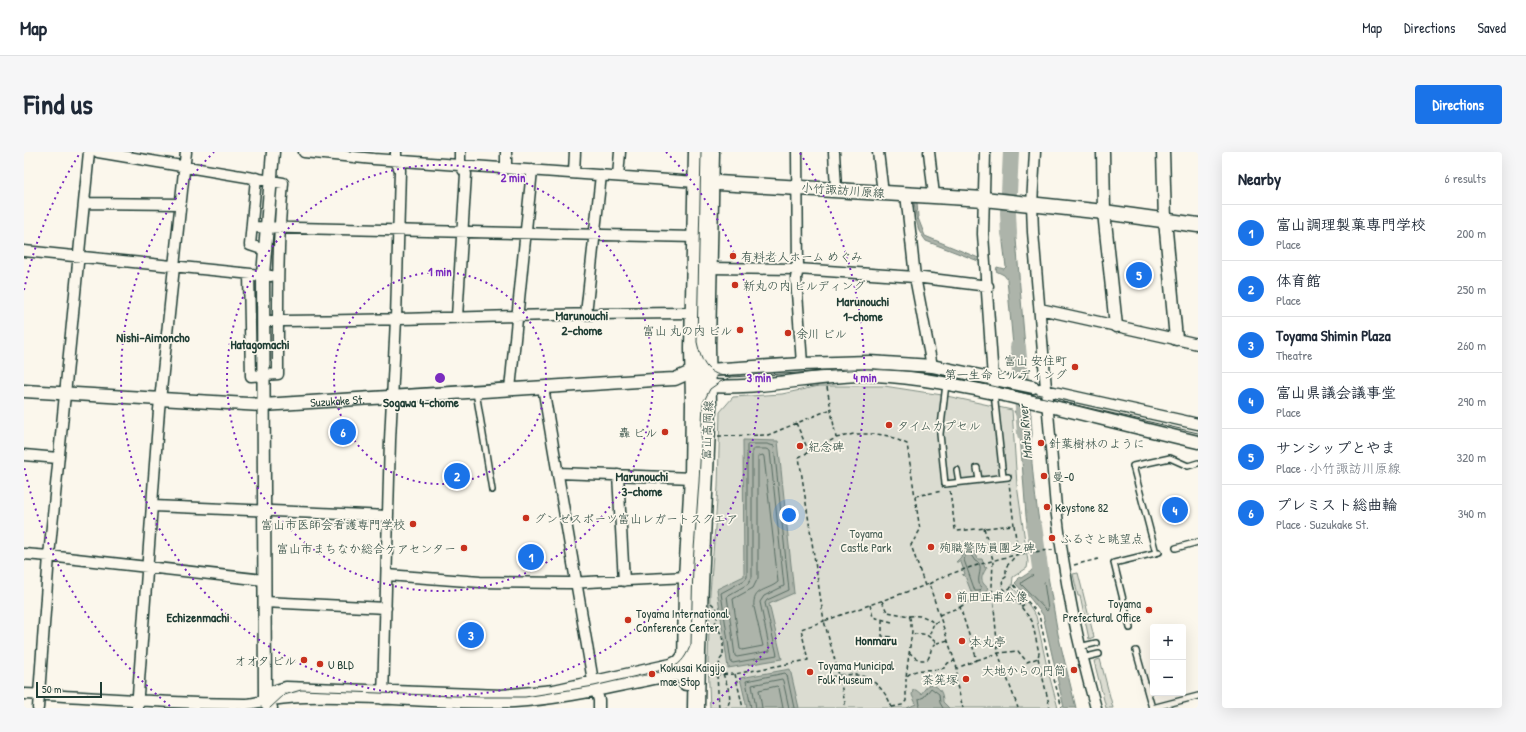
<!DOCTYPE html>
<meta charset="utf-8">
<style>
body{margin:0;font-family:"Patrick Hand","Klee One",sans-serif;background:#f6f6f7;color:#1f2937}
.controls{position:absolute;right:12px;bottom:12px;display:grid;overflow:hidden;border-radius:4px;box-shadow:0 4px 16px #0002}
.controls button{width:36px;height:36px;display:grid;place-items:center;padding:0;border:0;border-bottom:1px solid #e0e1e3;background:#fff;color:#1f2937;font:20px sans-serif}
.scale{position:absolute;left:12px;bottom:10px;width:66px;box-sizing:border-box;padding-left:4px;border:2px solid #1f3d34;border-top:0;font-size:11px;line-height:14px;white-space:nowrap;color:#1f3d34;-webkit-text-stroke:3px #fbf7ec;paint-order:stroke}
.you{position:absolute;left:765px;top:363px;width:14px;height:14px;margin:-10px;border:3px solid #fff;border-radius:50%;background:#1a73e8;box-shadow:0 0 0 6px #1a73e833}
.badge{display:grid;place-items:center;width:26px;height:26px;border-radius:50%;background:#1a73e8;color:#fff;font-size:13px;font-weight:700}
.pin{position:absolute;translate:-50% -50%;border:2px solid #fff;box-shadow:0 1px 4px #0006}
.list{margin:0;padding:0;list-style:none}
h2{display:flex;justify-content:space-between;align-items:center;height:52px;margin:0;padding:0 16px;font-size:17px}
h2 small{font-size:13px;font-weight:400;color:#747a83}
.list li{display:grid;grid-template-columns:26px 1fr auto;gap:12px;align-items:center;box-sizing:border-box;height:56px;padding:0 16px;border-top:1px solid #e0e1e3}
.list b{display:block;font-size:15px;white-space:nowrap}
.list p{margin:0;font-size:13px;white-space:nowrap;color:#747a83}
.list em{font-size:13px;font-style:normal;color:#747a83}
.map{position:relative;flex:none;width:1174px;height:556px;overflow:hidden;border-radius:4px}
header{display:flex;align-items:center;gap:24px;box-sizing:border-box;height:56px;padding:0 20px;background:#fff;border-bottom:1px solid #e0e1e3}
header strong{font-size:19px}
nav{display:flex;gap:22px;margin-inline-start:auto;font-size:14px}
.intro{display:flex;align-items:center;justify-content:space-between;box-sizing:border-box;height:96px;padding:0 24px}
h1{margin:0;font-size:28px}
.button{padding:10px 18px;border-radius:4px;background:#1a73e8;color:#fff;font-size:14px;font-weight:700}
main{display:flex;gap:24px;padding:0 24px}
aside{flex:1;background:#fff;border-radius:4px;box-shadow:0 4px 16px #0002}
.map>svg:first-child{display:block}
.green{fill:#dbdcd1;stroke:#7d8c82}
.water{fill:#adb4aa;stroke:#74847b}
.lines{fill:none;stroke-linecap:round;stroke-linejoin:round}
.shore{stroke:#586d63;stroke-width:1}
.river{stroke:#adb4aa;stroke-width:16}
.service-casing{stroke:#1f3d34;stroke-width:8}
.minor-casing{stroke:#1f3d34;stroke-width:13}
.tertiary-casing{stroke:#1f3d34;stroke-width:15}
.secondary-casing{stroke:#1f3d34;stroke-width:17}
.primary-casing{stroke:#1f3d34;stroke-width:19}
.path{stroke:#1f3d34;stroke-width:1.5;stroke-dasharray:4 3;stroke-linecap:butt}
.service{stroke:#fbf7ec;stroke-width:5}
.minor{stroke:#fbf7ec;stroke-width:10}
.tertiary{stroke:#fbf7ec;stroke-width:12}
.secondary{stroke:#fbf7ec;stroke-width:14}
.primary{stroke:#fbf7ec;stroke-width:16}
.tram{stroke:#1f3d34;stroke-width:1}
.ring{fill:none;stroke:#7b2cbf;stroke-width:2;stroke-dasharray:2 4}
.poi-dot{fill:#c8321e;stroke:#fbf7ec;stroke-width:1.5}
.labels{text-anchor:middle;dominant-baseline:central;stroke-width:3.5;stroke-linejoin:round;paint-order:stroke}
.street-label{font-size:12px;fill:#1f3d34;stroke:#fbf7ec}
.poi-label{font-size:12px;fill:#1f3d34;stroke:#fbf7ec;text-anchor:start}
.park-label{font-size:12px;fill:#455d53;stroke:#fbf7ec}
.neighbourhood-label{font-size:13px;font-weight:bold;fill:#1f3d34;stroke:#fbf7ec}
.water-label{font-size:13px;font-style:italic;fill:#425b52;stroke:#fbf7ec}
.centre{fill:#7b2cbf;stroke:#fbf7ec;stroke-width:2}
.ring-label{font-size:12px;text-anchor:middle;font-weight:bold;fill:#7b2cbf;stroke:#fbf7ec;stroke-width:3.5;stroke-linejoin:round;paint-order:stroke}
</style>
<header>
<strong>Map</strong>
<nav><a>Map</a><a>Directions</a><a>Saved</a></nav>
</header>
<div class="intro"><h1>Find us</h1><a class="button">Directions</a></div>
<main>
<div class="map">
<svg width="1174" height="556" viewBox="0 0 1174 556">
<rect width="100%" height="100%" fill="#fbf7ec"/>
<filter id="ink" filterUnits="userSpaceOnUse"><feTurbulence type="fractalNoise" baseFrequency=".025" numOctaves="2"/><feDisplacementMap in="SourceGraphic" scale="8" xChannelSelector="R" yChannelSelector="G"/><feConvolveMatrix kernelMatrix="1 2 1 2 8 2 1 2 1" color-interpolation-filters="sRGB"/></filter>
<g filter="url(#ink)">
<!-- green -->
<path class="green" d="M795,234H860L918,243L988,258L993,333L1004,410L1003,416L989,425L988,435L1005,453L1012,464L1023,515L1034,556H686L684,510L686,442L694,335L696,260L709,245L758,242Z
M1054,421L1070,485L1065,487L1056,444H1054L1049,422Z
M1076,507L1089,556H1082L1070,509Z"/>
<!-- water -->
<path class="water" d="M981,0H993L991,38L989,37L988,39H980V22H979Z
M890,50H893L894,66L901,84L957,107V110L902,89L895,79L893,71Z
M979,60L986,61L987,62L990,63L1003,219L991,216L983,127L980,123L972,119L973,115L980,117L982,115L979,90Z
M990,259L1007,262C1005,305 1012,352 1019,395L1007,397L1002,364L995,269Z
M719,288L754,289L770,441L745,452L758,507L704,516L693,437L720,424Z
M945,394L951,400L954,407H958L961,416L963,415C958,424 954,428 964,436L960,443L951,444L948,442L941,424L938,423L941,422L937,410H932L937,405L939,396H944Z
M1020,401L1034,482L1052,556H1040L1019,463L1002,441H1000L991,431L994,428L995,425L997,426C1009,418 1012,418 1008,403Z
M766,517L775,556H723L716,526Z
M907,532C916,535 919,541 919,550L925,556H883L892,552L888,543L889,538H892L897,542L904,533Z"/>
<g class="lines">
<!-- shore -->
<path class="shore" d="M985,0L983,19L986,22L988,21L989,0
M725,292H743L750,294L765,438L743,448L741,451L753,503L709,511L707,510L697,441L721,428L723,425V294Z
M730,297H742L746,299L760,434L740,444L736,450L746,499L713,505L711,504L703,444L724,432L728,425V299Z
M735,304L739,303L740,305L754,430C744,439 728,436 730,455L739,494L718,498L716,497L709,447L729,436L734,426V305Z
M945,400L951,409L955,411C959,420 951,426 957,436L956,439H951L940,408L942,401Z
M1015,415L1018,417L1024,457L1023,459L997,432L998,430L1011,422Z
M727,556L722,529L761,521L763,523L770,556
M732,556L728,533L758,527L759,529L765,556
M738,556L735,538L753,534L755,536L759,556
M894,556L896,553L895,547L900,545L907,536L915,542L916,551L919,556"/>
<!-- river -->
<path class="river" d="M985,82L984,61L987,0
M994,195L1001,282
M1010,374L1017,423"/>
<defs>
<path id="service" d="M922,232L916,282L921,332L984,325
M452,240L468,338
M970,241L979,325
M953,316L955,328
M933,318L935,330
M1152,396L1174,390
M1132,401L1109,314L1146,306L1164,314L1174,311
M1106,476L1090,411L1135,400
M1055,495L1072,491
M1112,499L1128,556L1174,544
M1058,506L1075,502"/>
<path id="minor" d="M74,0L259,31C253,95 254,158 254,222L227,224L225,122
M280,0L350,7L672,30
M773,0L774,117L772,126L778,212
M810,0L812,37
M854,0L859,41
M905,0L910,43
M961,0L959,82L970,241
M1011,0L1008,52L1009,80L1032,356C1040,424 1053,490 1072,556
M482,16V0
M550,21L551,0
M594,24L596,0
M232,26L226,93L241,98
M882,42L891,125L908,214
M60,51L156,52
M228,75L671,85
M0,99L247,124
M684,116L774,117L891,125L964,134
M1016,157L1174,192
M562,162L577,23
M433,165L442,22L436,13V0
M240,169C383,169 526,161 669,161
M519,235L569,529L575,548V556
M486,237L508,18
M1016,237L1174,272
M0,303L34,306
M534,321L669,326
M594,323L600,429
M129,354L364,364
M0,402L25,404L240,428
M363,423L456,430L544,431L663,425
M240,450L362,456
M0,542C73,545 147,552 220,552C227,552 233,550 240,549C254,547 268,545 282,545C352,543 421,553 490,550C545,547 598,532 652,523L660,527L662,531
M359,547L366,288L372,167L376,18L372,9V0
M241,549L249,539L262,535L477,543L530,538L647,512L655,508L661,500
M14,556L25,404L65,0
M113,556L135,258L162,0"/>
<g id="tertiary">
<path d="M1079,0L1080,60L1092,174"/>
<path d="M1139,0L1141,68L1152,187"/>
<path d="M676,233C733,240 794,221 851,223C894,225 937,234 980,243C1045,258 1109,275 1174,290"/>
<path id="s1" d="M0,239L239,253L630,228L651,227L669,219L778,212L845,210L908,214L1009,235"/>
<path d="M247,556L241,549L239,123L249,0"/>
</g>
<path id="secondary" d="M677,30L960,47L1080,60L1174,73"/>
<path id="primary" d="M662,530L663,425L669,326L670,251L669,196L673,0
M672,556L673,500L684,253L683,193L687,0"/>
</defs>
<!-- service casing -->
<use href="#service" class="service-casing"/>
<!-- minor casing -->
<use href="#minor" class="minor-casing"/>
<!-- tertiary casing -->
<use href="#tertiary" class="tertiary-casing"/>
<!-- secondary casing -->
<use href="#secondary" class="secondary-casing"/>
<!-- primary casing -->
<use href="#primary" class="primary-casing"/>
<!-- path -->
<path class="path" d="M803,235L812,286
M772,271L785,300
M694,284L744,283L807,257
M926,339L931,377L933,379L990,373L985,331
M891,344L918,339
M990,373L994,401L982,415V425L978,428L979,436L982,439L990,433L1015,463L1026,513L1038,556
M960,376L969,408L968,434L974,501L994,556
M1050,413L1074,407
M905,432C918,424 933,420 947,415C977,406 998,400 1029,398
M858,449L863,460L885,464C888,469 886,474 888,479L882,525C893,514 907,520 920,516L924,511L930,509
M687,451L693,457V466L691,472L687,473
M846,453L849,465L868,470
M936,455L947,448
M997,455L1003,450
M915,463L936,455L953,508L933,516
M885,464C897,463 901,464 910,471L905,484
M858,468V484L867,485
M910,471L917,469
M691,472C692,476 694,477 696,480C700,486 699,497 699,504L695,509L697,522
M913,491L924,488
M885,500C891,506 896,510 904,507C908,500 905,496 913,491C902,483 903,480 887,483
M1014,506L1026,556
M953,508L974,501L994,499L1003,510L1014,506L1015,501L1008,469L984,438
M699,522C703,533 710,547 702,556
M711,522L719,556
M685,523L711,522L784,508L777,477L800,469L775,305L812,286L830,282H852L865,284L883,292L896,378L887,393L901,434
M693,523L695,556
M807,525L815,523L822,556
M868,555L878,553L882,549V526
M868,556C863,541 850,525 833,523C827,522 821,523 815,523L800,469L905,432L933,516V523L931,526L939,556"/>
<!-- service -->
<use href="#service" class="service"/>
<!-- minor -->
<use href="#minor" class="minor"/>
<!-- tertiary -->
<use href="#tertiary" class="tertiary"/>
<!-- secondary -->
<use href="#secondary" class="secondary"/>
<!-- primary -->
<use href="#primary" class="primary"/>
<!-- tram -->
<path class="tram" d="M677,0L673,190C678,212 683,223 707,225L843,217L898,220L938,227L1174,281
M246,556L260,543L277,538L457,545H501L570,534L647,516C658,512 663,502 667,492L669,411L675,330L679,251L686,237L696,230L707,225"/>
</g>
</g>
<!-- distance rings -->
<g class="ring">
<circle cx="416" cy="226" r="106"/>
<circle cx="416" cy="226" r="213"/>
<path d="M642 0A319 319 0 1 1 190 0"/>
<path d="M146 554A425 425 0 0 1 0 314M0 138A425 425 0 0 1 56 1M776 1A425 425 0 0 1 686 554"/>
</g>
<!-- markers -->
<g class="poi-dot">
<circle cx="709" cy="104" r="4"/>
<circle cx="711" cy="133" r="4"/>
<circle cx="716" cy="178" r="4"/>
<circle cx="764" cy="181" r="4"/>
<circle cx="1051" cy="215" r="4"/>
<circle cx="865" cy="273" r="4"/>
<circle cx="641" cy="280" r="4"/>
<circle cx="1017" cy="291" r="4"/>
<circle cx="776" cy="294" r="4"/>
<circle cx="1020" cy="324" r="4"/>
<circle cx="1023" cy="355" r="4"/>
<circle cx="502" cy="366" r="4"/>
<circle cx="389" cy="372" r="4"/>
<circle cx="1028" cy="386" r="4"/>
<circle cx="907" cy="395" r="4"/>
<circle cx="440" cy="396" r="4"/>
<circle cx="924" cy="444" r="4"/>
<circle cx="1125" cy="458" r="4"/>
<circle cx="604" cy="468" r="4"/>
<circle cx="938" cy="489" r="4"/>
<circle cx="280" cy="508" r="4"/>
<circle cx="296" cy="512" r="4"/>
<circle cx="1050" cy="518" r="4"/>
<circle cx="786" cy="520" r="4"/>
<circle cx="628" cy="522" r="4"/>
<circle cx="942" cy="527" r="4"/>
</g>
<g class="labels">
<!-- street labels -->
<g class="street-label">
<text transform="translate(819 38) rotate(4)">小竹諏訪川原線</text>
<text stroke="none"><textPath href="#s1" startOffset="314">Suzukake St.</textPath></text>
<text transform="translate(683 278) rotate(-88)">富山高岡線</text>
</g>
<!-- poi labels -->
<g class="poi-label">
<text x="717" y="104">有料老人ホーム めぐみ</text>
<text x="719" y="133">新丸の内 ビルディング</text>
<text x="708" y="178" text-anchor="end">富山 丸の内 ビル</text>
<text x="772" y="181">余川 ビル</text>
<text x="1043" y="208" text-anchor="end">富山 安住町<tspan x="1043" dy="14">第一生命 ビルディング</tspan></text>
<text x="873" y="273">タイムカプセル</text>
<text x="633" y="280" text-anchor="end">轟 ビル</text>
<text x="1025" y="291">針葉樹林のように</text>
<text x="784" y="294">紀念碑</text>
<text x="1028" y="324">曼-0</text>
<text x="1031" y="355">Keystone 82</text>
<text x="510" y="366">グンゼスポーツ富山レガートスクエア</text>
<text x="381" y="372" text-anchor="end">富山市医師会看護専門学校</text>
<text x="1036" y="386">ふるさと眺望点</text>
<text x="915" y="395">殉職警防員團之碑</text>
<text x="432" y="396" text-anchor="end">富山市まちなか総合ケアセンター</text>
<text x="932" y="444">前田正甫公像</text>
<text x="1117" y="451" text-anchor="end">Toyama<tspan x="1117" dy="14">Prefectural Office</tspan></text>
<text x="612" y="461">Toyama International<tspan x="612" dy="14">Conference Center</tspan></text>
<text x="946" y="489">本丸亭</text>
<text x="272" y="508" text-anchor="end">オオタ ビル</text>
<text x="304" y="512">U BLD</text>
<text x="794" y="513">Toyama Municipal<tspan x="794" dy="14">Folk Museum</tspan></text>
<text x="636" y="515">Kokusai Kaigijo<tspan x="636" dy="14">mae Stop</tspan></text>
<text x="1042" y="518" text-anchor="end">大地からの円筒</text>
<text x="934" y="527" text-anchor="end">茶筅塚</text>
</g>
<!-- park labels -->
<g class="park-label">
<text x="842" y="381">Toyama<tspan x="842" dy="14">Castle Park</tspan></text>
</g>
<!-- neighbourhood labels -->
<g class="neighbourhood-label">
<text x="839" y="149">Marunouchi<tspan x="839" dy="15">1-chome</tspan></text>
<text x="558" y="163">Marunouchi<tspan x="558" dy="15">2-chome</tspan></text>
<text x="129" y="185">Nishi-Aimoncho</text>
<text x="236" y="192">Hatagomachi</text>
<text x="397" y="250">Sogawa 4-chome</text>
<text x="618" y="324">Marunouchi<tspan x="618" dy="15">3-chome</tspan></text>
<text x="174" y="465">Echizenmachi</text>
<text x="852" y="488">Honmaru</text>
</g>
<!-- water labels -->
<g class="water-label">
<text transform="translate(1001 280) rotate(-95)">Matsu River</text>
</g>
</g>
<circle cx="416" cy="226" r="6" class="centre"/>
<g class="ring-label">
<text x="489" y="30">2 min</text>
<text x="416" y="124">1 min</text>
<text x="735" y="230">3 min</text>
<text x="841" y="230">4 min</text>
</g>
</svg>
<div class="controls">
<button>+</button>
<button>−</button>
</div>
<div class="scale">50 m</div>
<div class="you"></div>
<div class="pin badge" style="left:507px;top:405px">1</div>
<div class="pin badge" style="left:433px;top:324px">2</div>
<div class="pin badge" style="left:447px;top:483px">3</div>
<div class="pin badge" style="left:1151px;top:358px">4</div>
<div class="pin badge" style="left:1115px;top:123px">5</div>
<div class="pin badge" style="left:319px;top:280px">6</div>
</div>
<aside>
<h2>Nearby<small>6 results</small></h2>
<ul class="list">
<li><span class="badge">1</span><div><b>富山調理製菓専門学校</b><p>Place</p></div><em>200 m</em></li>
<li><span class="badge">2</span><div><b>体育館</b><p>Place</p></div><em>250 m</em></li>
<li><span class="badge">3</span><div><b>Toyama Shimin Plaza</b><p>Theatre</p></div><em>260 m</em></li>
<li><span class="badge">4</span><div><b>富山県議会議事堂</b><p>Place</p></div><em>290 m</em></li>
<li><span class="badge">5</span><div><b>サンシップとやま</b><p>Place · 小竹諏訪川原線</p></div><em>320 m</em></li>
<li><span class="badge">6</span><div><b>プレミスト総曲輪</b><p>Place · Suzukake St.</p></div><em>340 m</em></li>
</ul>
</aside>
</main>
